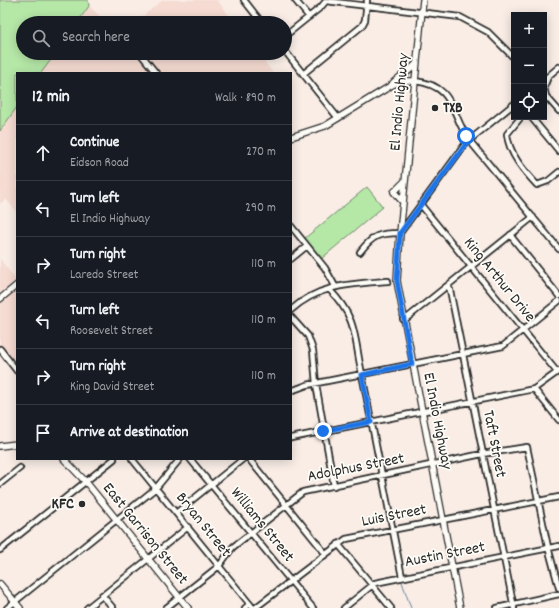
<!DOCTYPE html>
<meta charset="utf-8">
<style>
body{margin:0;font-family:Dekko,sans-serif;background:#20242c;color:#f1f3f6}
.controls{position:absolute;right:12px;top:12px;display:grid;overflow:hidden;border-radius:0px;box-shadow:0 2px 10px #0003}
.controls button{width:36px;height:36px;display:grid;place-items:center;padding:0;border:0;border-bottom:1px solid #363941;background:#171b24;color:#f1f3f6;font:20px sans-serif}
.stop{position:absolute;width:12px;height:12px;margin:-9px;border:3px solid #1a73e8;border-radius:50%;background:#fff}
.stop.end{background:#1a73e8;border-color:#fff;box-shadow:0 1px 4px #0008}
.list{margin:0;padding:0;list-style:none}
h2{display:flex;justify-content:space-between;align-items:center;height:52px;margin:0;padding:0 16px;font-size:17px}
h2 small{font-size:13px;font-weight:400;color:#9ea1a6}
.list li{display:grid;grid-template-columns:26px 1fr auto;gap:12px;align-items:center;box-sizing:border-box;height:56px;padding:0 16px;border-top:1px solid #363941}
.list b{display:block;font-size:15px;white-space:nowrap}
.list p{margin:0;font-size:13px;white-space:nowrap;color:#9ea1a6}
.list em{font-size:13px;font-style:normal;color:#9ea1a6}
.icon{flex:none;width:22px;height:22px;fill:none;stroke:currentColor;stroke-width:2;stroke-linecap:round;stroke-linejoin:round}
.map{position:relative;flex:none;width:559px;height:608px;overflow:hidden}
.search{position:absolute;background:#171b24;box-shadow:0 2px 10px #0003;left:16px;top:16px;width:276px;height:44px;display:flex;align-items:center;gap:10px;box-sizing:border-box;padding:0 14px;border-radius:22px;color:#9ea1a6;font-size:15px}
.panel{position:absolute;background:#171b24;box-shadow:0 2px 10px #0003;left:16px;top:72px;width:276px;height:388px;border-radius:0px}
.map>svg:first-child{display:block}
.built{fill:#f5dbd2}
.park{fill:#b5e7a7;stroke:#708969}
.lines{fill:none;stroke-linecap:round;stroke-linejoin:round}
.stream{stroke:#66839c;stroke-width:1}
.minor-casing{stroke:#2b2b2b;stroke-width:8}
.major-casing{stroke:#2b2b2b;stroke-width:8}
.minor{stroke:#fdfcf7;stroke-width:4.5}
.major{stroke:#fdfcf7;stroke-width:5.5}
.route{stroke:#1a73e8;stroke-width:5}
.poi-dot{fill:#2b2b2b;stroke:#fdfcf7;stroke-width:1.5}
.labels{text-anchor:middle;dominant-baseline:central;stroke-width:3.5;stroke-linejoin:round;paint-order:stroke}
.street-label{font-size:16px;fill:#2b2b2b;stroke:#fdfcf7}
.poi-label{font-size:16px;font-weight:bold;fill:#2b2b2b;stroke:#fdfcf7;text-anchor:start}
</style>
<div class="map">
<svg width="559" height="608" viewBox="0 0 559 608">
<rect width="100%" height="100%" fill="#f9ede6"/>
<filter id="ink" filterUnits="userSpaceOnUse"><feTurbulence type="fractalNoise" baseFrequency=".025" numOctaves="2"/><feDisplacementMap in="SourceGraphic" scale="8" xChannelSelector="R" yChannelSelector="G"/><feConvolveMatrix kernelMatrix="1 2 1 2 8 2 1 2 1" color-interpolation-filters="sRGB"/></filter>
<g filter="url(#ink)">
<!-- built -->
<path class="built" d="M163,0H217L235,23H134Z
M89,6L107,23H78Z
M56,53H258L273,73H41Z
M17,104V213L6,199L0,204V129Z
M0,259L16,280L0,293Z
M17,290V366L0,345V304Z"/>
<!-- park -->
<path class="park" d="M0,0H88L89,6L77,23H23V53H56L41,73H17V107L0,131Z
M367,187L383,207L321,259L305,238Z"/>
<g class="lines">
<!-- stream -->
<path class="stream" d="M402,582L411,608"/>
<defs>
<path id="minor" d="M244,0L262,23
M295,0L309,17
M285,36L321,7L326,1L460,17L488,32L514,58
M285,51L338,118
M140,53L156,73
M303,74L362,26L365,20L367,0
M546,78L559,67
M415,81C456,86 450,113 469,140L559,249
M544,94L559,111
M546,96L544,87L548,77
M521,117L507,134C509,154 524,171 537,185L548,181L559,172
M531,117L559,151
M421,205L557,372
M291,226L325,268L335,286
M510,235L559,296
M360,252C373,235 379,233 400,233L466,143L514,104
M291,259L307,246
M447,286L450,290L514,608
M329,289C352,313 354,327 359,359L402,577
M291,310C320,284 352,284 388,281
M291,317L308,336L313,350L316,384L334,486
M403,319L407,318L533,217
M0,349L17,371
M534,389L559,420
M291,391L307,385L503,346L559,301
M291,438L534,389L559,371
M132,459L253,608
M190,459L313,608
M249,459L325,553
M0,484L20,468
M176,513L243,459
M338,544L391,608
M0,550L114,459
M102,595L113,608
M7,608L156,488L180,459
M87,608L188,527
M166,608L219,566L233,547L303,492L482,454L527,447L548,547L559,588
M245,608L250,604
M255,608L346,539L559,497
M344,608L375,583L559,546
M497,608L559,594"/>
<path id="major" d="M423,0L400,233L397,281L460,608
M393,83C400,76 409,72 416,64
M291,137L325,126L392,85L401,81H415
M403,202L394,192L405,181
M0,299L17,285
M0,446L17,444
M64,459L86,482L188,608
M0,584L20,608"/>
</defs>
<!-- minor casing -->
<use href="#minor" class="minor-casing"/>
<!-- major casing -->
<use href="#major" class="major-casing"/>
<!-- minor -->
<use href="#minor" class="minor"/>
<!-- major -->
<use href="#major" class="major"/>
</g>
</g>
<g class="lines" filter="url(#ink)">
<!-- route -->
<path class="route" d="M323,431L371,422L362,375L412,364L397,281L400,233L469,140L466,136"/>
</g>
<!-- markers -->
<g class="poi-dot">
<circle cx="435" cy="108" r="4"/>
<circle cx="82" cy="504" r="4"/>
</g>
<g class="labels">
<!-- street labels -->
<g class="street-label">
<text transform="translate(400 102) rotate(-85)">El Indio Highway</text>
<text transform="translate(499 280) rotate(51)">King Arthur Drive</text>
<text transform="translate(437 421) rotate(79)">El Indio Highway</text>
<text transform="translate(494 444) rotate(79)">Taft Street</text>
<text transform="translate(356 468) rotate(-11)">Adolphus Street</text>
<text transform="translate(394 516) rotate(-11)">Luis Street</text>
<text transform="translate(203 525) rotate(51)">Bryan Street</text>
<text transform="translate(262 525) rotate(51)">Williams Street</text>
<text transform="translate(145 534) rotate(51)">East Garrison Street</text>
<text transform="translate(445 555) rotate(-11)">Austin Street</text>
</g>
<!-- poi labels -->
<g class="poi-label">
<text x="443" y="108">TXB</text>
<text x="74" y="504" text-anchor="end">KFC</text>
</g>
</g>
</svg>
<div class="controls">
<button>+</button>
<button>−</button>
<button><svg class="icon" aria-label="locate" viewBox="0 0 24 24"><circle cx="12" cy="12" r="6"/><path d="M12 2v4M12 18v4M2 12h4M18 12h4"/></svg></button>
</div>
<div class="stop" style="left:466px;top:136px"></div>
<div class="stop end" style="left:323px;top:431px"></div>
<div class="search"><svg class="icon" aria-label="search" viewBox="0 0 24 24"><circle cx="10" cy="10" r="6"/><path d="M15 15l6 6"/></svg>Search here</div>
<section class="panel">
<h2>12 min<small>Walk · 890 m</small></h2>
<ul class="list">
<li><svg class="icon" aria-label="ahead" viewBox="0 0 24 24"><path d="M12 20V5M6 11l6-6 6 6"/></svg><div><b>Continue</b><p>Eidson Road</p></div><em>270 m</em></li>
<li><svg class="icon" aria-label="left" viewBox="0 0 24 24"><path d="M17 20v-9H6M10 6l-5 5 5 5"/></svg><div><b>Turn left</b><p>El Indio Highway</p></div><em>290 m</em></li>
<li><svg class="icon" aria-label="right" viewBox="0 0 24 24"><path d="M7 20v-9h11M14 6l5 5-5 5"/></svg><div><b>Turn right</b><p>Laredo Street</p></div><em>110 m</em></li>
<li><svg class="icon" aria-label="left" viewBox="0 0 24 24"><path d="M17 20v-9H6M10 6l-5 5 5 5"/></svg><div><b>Turn left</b><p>Roosevelt Street</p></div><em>110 m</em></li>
<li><svg class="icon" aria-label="right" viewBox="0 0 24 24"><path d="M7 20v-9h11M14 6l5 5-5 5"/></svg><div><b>Turn right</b><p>King David Street</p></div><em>110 m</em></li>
<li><svg class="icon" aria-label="arrive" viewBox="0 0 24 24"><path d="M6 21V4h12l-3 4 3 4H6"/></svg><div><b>Arrive at destination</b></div></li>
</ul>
</section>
</div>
